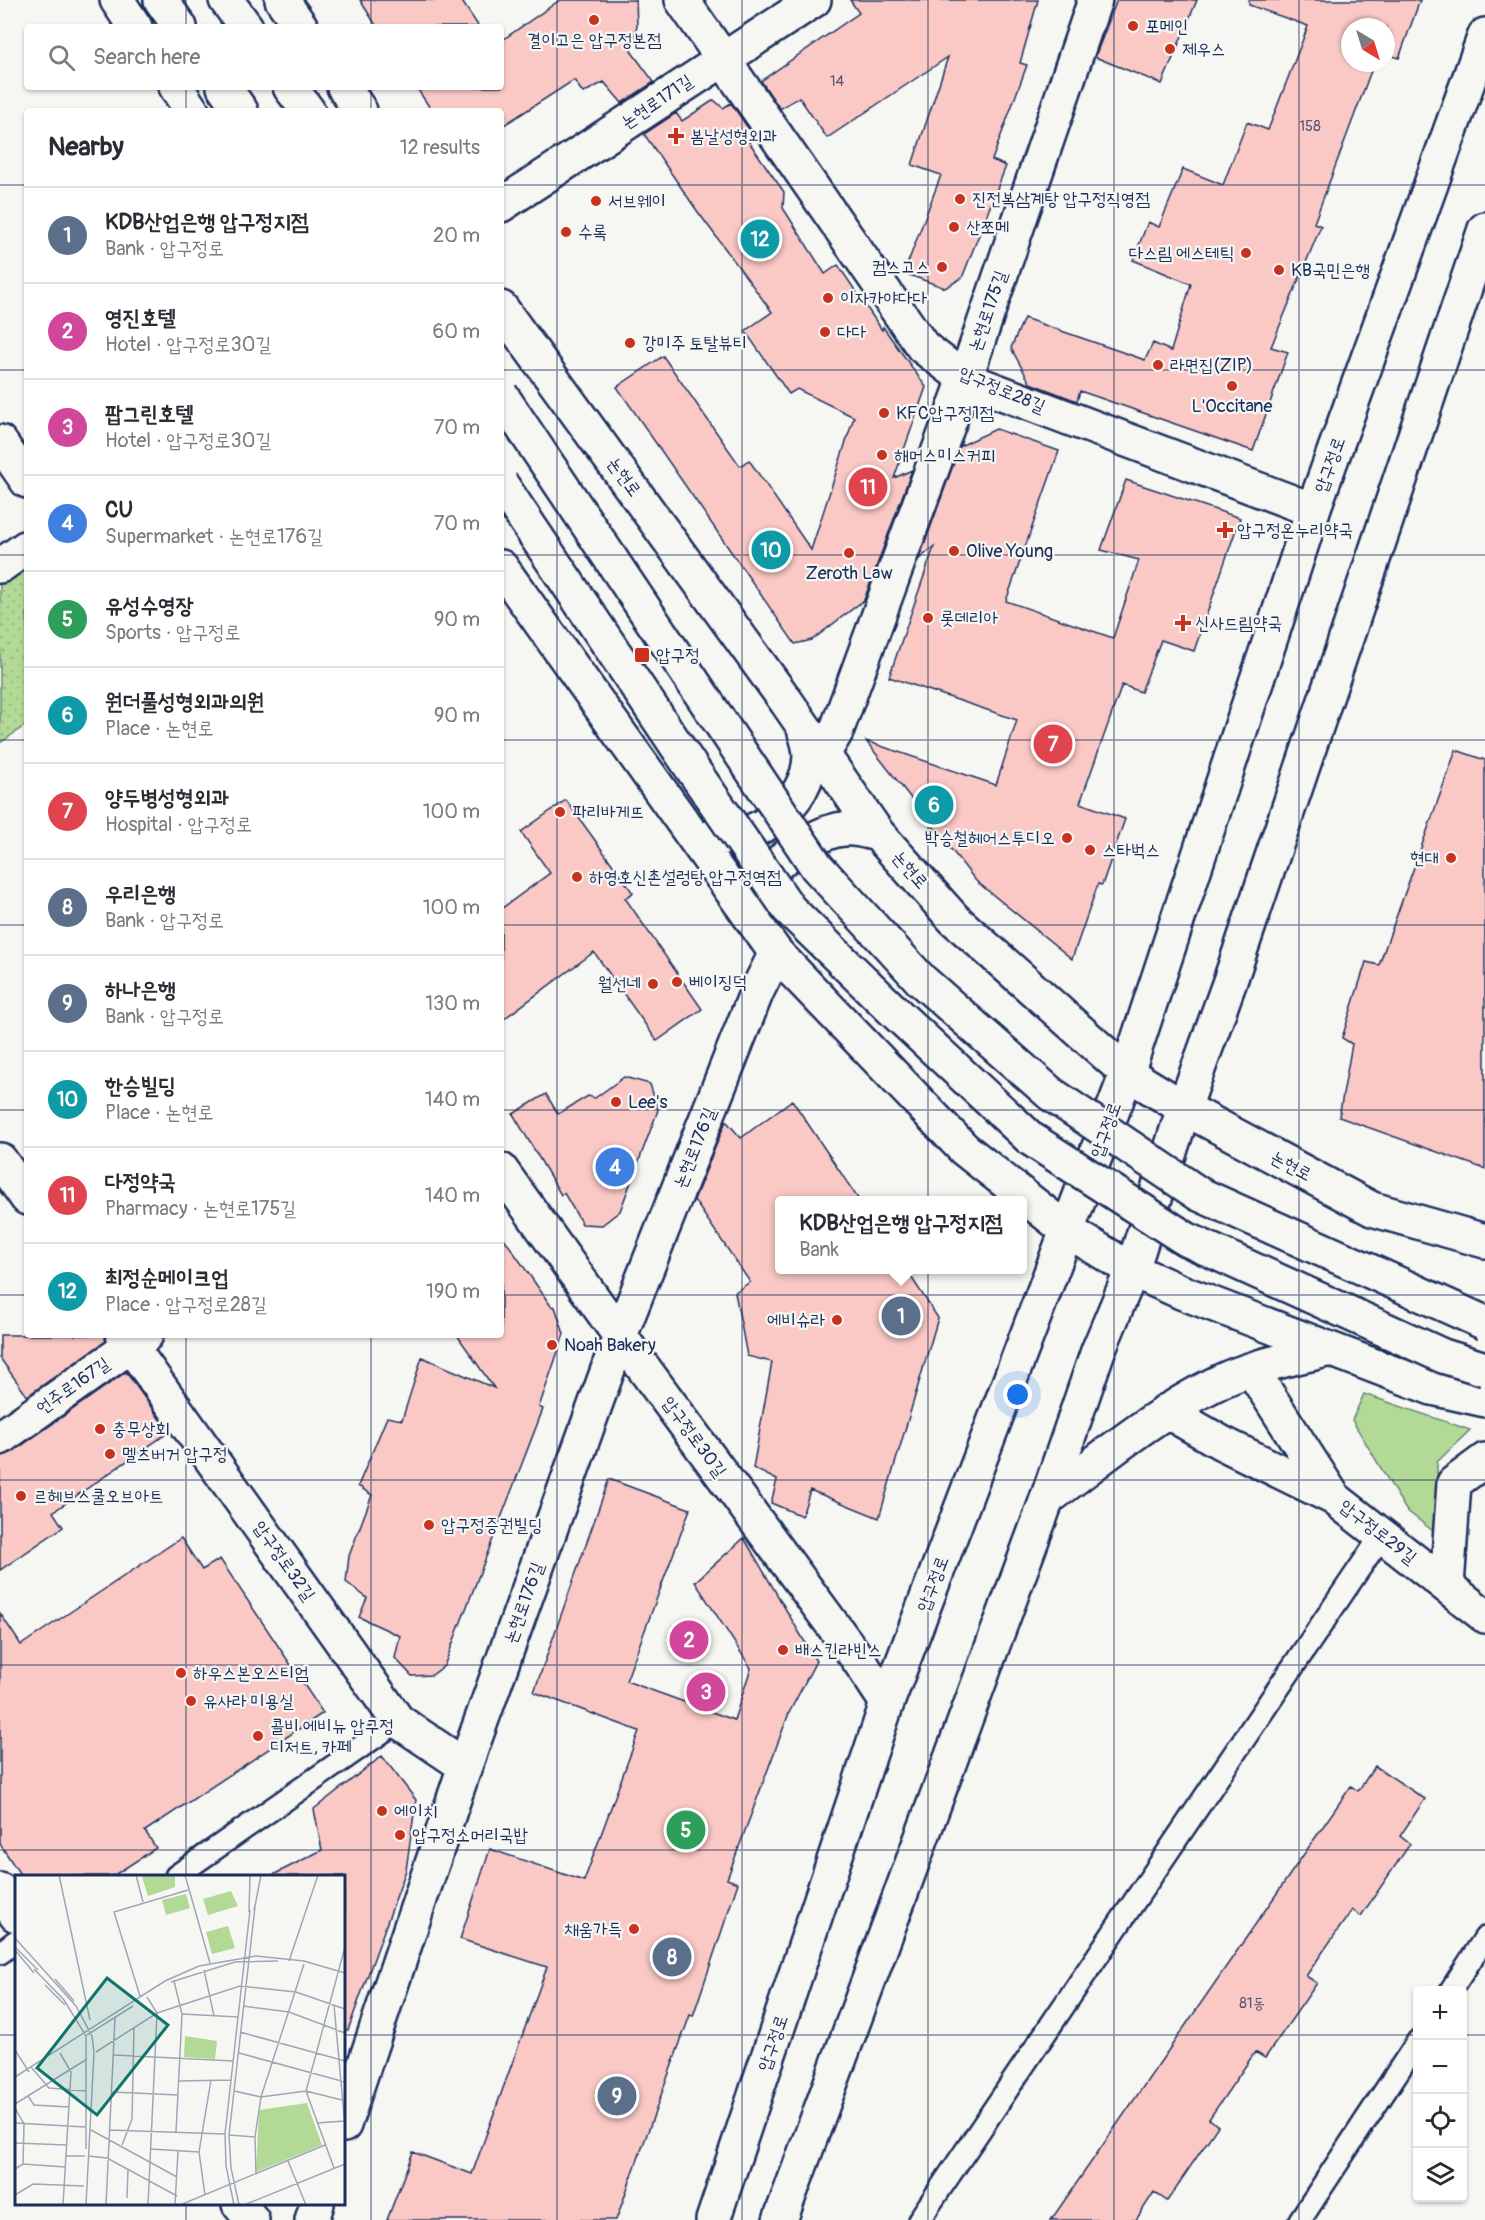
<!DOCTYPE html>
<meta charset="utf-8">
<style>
body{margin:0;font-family:Pangolin,"Poor Story",sans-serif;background:#f7f7f7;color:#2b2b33}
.controls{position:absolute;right:18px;bottom:18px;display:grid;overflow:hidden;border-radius:6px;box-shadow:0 2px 4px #0004}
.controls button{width:54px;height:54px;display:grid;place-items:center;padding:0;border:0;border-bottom:2px solid #e1e1e2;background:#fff;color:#2b2b33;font:30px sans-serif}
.compass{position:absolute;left:1341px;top:18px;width:54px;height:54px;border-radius:50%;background:#fff;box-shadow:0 2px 4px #0004;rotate:142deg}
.you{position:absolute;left:1018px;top:1395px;width:21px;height:21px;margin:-15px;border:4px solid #fff;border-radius:50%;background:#1a73e8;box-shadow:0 0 0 9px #1a73e833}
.badge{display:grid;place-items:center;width:39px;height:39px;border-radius:50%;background:#c8321e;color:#fff;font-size:20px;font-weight:700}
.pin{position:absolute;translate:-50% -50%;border:3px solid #fff;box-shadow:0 2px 6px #0006}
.popup{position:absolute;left:775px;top:1196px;width:252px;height:78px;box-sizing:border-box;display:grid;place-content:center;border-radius:6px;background:#fff;filter:drop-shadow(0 2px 4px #0005);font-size:20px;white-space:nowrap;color:#7c7c81}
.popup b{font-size:22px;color:#2b2b33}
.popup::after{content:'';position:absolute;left:50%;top:100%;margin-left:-12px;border:12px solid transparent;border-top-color:#fff}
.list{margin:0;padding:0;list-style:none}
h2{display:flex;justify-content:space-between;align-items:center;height:78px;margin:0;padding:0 24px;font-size:26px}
h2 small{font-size:20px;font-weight:400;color:#7c7c81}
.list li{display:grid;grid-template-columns:39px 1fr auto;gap:18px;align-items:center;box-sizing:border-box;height:96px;padding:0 24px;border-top:2px solid #e1e1e2}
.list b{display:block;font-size:22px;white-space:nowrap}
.list p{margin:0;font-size:20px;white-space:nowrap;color:#7c7c81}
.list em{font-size:20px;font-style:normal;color:#7c7c81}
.icon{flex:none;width:33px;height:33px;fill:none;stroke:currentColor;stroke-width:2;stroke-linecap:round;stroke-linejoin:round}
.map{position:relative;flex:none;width:1485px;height:2220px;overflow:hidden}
.search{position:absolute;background:#fff;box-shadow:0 2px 4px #0004;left:24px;top:24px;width:480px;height:66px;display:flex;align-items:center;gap:15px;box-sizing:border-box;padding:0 21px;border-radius:6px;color:#7c7c81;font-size:22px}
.panel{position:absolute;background:#fff;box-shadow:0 2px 4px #0004;left:24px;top:108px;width:480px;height:1230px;border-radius:6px}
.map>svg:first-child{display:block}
.grass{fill:#b2da96;stroke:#66847a;stroke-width:1.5}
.park{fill:url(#park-dots);stroke:#66847a;stroke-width:1.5}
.building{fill:#fac9c6;stroke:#1b2f5e;stroke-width:1.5}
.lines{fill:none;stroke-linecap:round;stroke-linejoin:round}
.service-casing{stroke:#1b2f5e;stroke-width:26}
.minor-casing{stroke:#1b2f5e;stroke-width:38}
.tertiary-casing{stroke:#1b2f5e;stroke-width:38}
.secondary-casing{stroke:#1b2f5e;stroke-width:38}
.primary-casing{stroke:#1b2f5e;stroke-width:38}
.service{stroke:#f6f6f2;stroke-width:21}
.minor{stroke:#f6f6f2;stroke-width:33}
.tertiary{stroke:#f6f6f2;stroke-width:33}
.secondary{stroke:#f6f6f2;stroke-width:33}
.primary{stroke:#f6f6f2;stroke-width:33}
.primary-bridge-casing{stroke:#1b2f5e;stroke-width:38;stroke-linecap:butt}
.primary-bridge{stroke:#f6f6f2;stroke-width:33}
.grid{fill:none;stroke:#1b2f5e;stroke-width:1.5;stroke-opacity:0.55}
.poi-dot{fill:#c8321e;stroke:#f6f6f2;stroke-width:2}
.labels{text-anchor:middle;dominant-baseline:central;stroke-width:4.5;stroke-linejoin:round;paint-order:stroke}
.number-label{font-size:15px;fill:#535678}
.poi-label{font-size:18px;fill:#1b2f5e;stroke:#f6f6f2;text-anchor:start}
.street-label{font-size:18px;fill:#1b2f5e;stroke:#f6f6f2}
.inset-road{fill:none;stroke:#9ea6b7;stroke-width:1.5}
.view{fill:#0f766e;fill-opacity:0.15;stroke:#0f766e;stroke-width:3}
.inset-edge{fill:none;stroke:#1b2f5e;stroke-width:3}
</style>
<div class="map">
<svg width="1485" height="2220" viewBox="0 0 1485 2220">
<defs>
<pattern id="park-dots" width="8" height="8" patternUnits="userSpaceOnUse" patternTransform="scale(1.5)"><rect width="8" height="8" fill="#b2da96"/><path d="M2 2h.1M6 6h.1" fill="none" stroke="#98bb84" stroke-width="1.8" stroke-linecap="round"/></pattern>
</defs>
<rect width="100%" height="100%" fill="#f6f6f2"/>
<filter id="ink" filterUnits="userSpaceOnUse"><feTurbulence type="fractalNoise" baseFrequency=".0167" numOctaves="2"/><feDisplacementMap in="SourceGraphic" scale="12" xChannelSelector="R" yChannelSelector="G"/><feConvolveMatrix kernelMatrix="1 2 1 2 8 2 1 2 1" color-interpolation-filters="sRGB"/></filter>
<g filter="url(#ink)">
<!-- grass -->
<path class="grass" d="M1364,1394L1470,1430L1437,1462V1534L1406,1510L1352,1420Z"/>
<!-- park -->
<path class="park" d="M27,564V724L0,743V583Z"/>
<!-- building -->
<path class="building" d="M360,0H461L479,27H377Z
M560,0H636L637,26L631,51L654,82L622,103L604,82L583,93L574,80L501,127V111H432L416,87H501V41Z
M850,0H1038L1020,63L1027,65L992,160L1006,166L962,278L945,288L904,273L941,175L912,165L948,57L827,138L799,97L780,109L761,81L859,13Z
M1117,0H1197L1162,84L1095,57Z
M1249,0H1420L1399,58L1386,54V27H1350V63H1374L1314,223L1321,226L1271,347L1288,352L1253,451L1080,391L1077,401L1030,383L1011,348L1024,318L1145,360L1153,343L1171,351L1191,284L1133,260L1148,222L1159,227L1183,169L1223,185L1247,122L1268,130L1308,26L1249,5Z
M714,100L723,108L731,103L748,128L742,132L784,192L783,208L825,274L838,265L882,330L883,327L926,387L894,478L912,470L864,600L812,640L795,644L617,387L663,356L740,466L749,460L811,550L854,417L797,389L789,394L745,331L772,312L698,212L644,134L676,113L682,121Z
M996,429L1059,451L1006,601L1113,638L1139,560L1101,550L1126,480L1240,518L1194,651L1161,640L1141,692L1122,685L1080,803L1125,819L1102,885L1098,884L1072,959L976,881L866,741L996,785L1017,720L889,677L934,547L919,559L960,446Z
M1456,750L1485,760V1169L1339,1117L1352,1044L1342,1038L1366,962L1379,965Z
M566,800L633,893L625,898L702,1009L657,1041L594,952L501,1021V909L550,873L521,832Z
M624,1077L650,1084L658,1110L620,1211L602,1225L582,1224L564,1193L561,1195L513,1114L546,1094L558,1114L588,1096L595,1098Z
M792,1100L859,1200H780V1269H906L938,1318L879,1518L810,1490L802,1516L771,1503L777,1480L753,1468L772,1362L747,1356L735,1292L750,1282L694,1200L726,1121L741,1138Z
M501,1234L551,1306L555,1307L564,1334L539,1407L543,1409L444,1666L432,1675L412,1676L395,1658L400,1636L359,1617L367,1598L346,1582L349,1556L372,1495L358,1486L387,1417L402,1420L422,1357L494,1388L457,1335H501Z
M0,1335H105L106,1341L27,1396L0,1358Z
M126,1372L169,1432L53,1512L63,1527L0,1570V1456L11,1453Z
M609,1479L690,1509L626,1681L734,1720L751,1668L695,1582L744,1538L816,1661L789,1713L727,1879L738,1883L693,2016L690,2015L616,2220H387L413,2152L472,2174L547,1967L460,1939L490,1849L584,1881L639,1731L534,1692Z
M181,1538L202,1570L220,1559L323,1713L145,1831L156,1848L113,1876H21L0,1844V1613L21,1645Z
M382,1756L416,1800L406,1870L348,2030H344V1876H271L322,1850L314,1809Z
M1375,1766L1425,1799L1400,1836L1410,1844L1361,1916L1352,1910L1306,1976L1317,1983L1265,2058L1255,2052L1209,2119L1218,2126L1167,2201L1154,2192L1136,2220H1051L1351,1786L1358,1791Z"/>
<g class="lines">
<defs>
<path id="service" d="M176,1876L398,1721
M0,1953L16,1941
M1451,1990L1485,1938
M919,2220L1382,1535
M1300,2220L1418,2041"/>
<path id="minor" d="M682,0L923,347L965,379L1313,510
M501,205L814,0
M0,442L27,481
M0,566L27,547
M823,754L836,732L965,379L1095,0
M0,1160L27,1198
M501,1170L620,1336L860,1662L887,1703
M123,1335L398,1721L465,1766
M1252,1370L1334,1498L1485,1616
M1166,1411L1222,1443L1334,1498
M0,1438L146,1335
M0,1890L16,1915
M344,2125L465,1766L620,1336L757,991L776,953
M239,2204L252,2220
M312,2220L317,2204"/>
<path id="tertiary" d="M1447,1586L1454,1483L1485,1460"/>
<path id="secondary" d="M713,2220L887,1703L1127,1073L1313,510L1485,35
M780,2220L1047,1499L1098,1351L1132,1270L1184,1108L1230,981L1485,229"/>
<path id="primary" d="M117,0L135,27
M161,0L180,27
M226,0L246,27
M282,0L301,27
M176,87L192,111
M224,87L241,111
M290,87L308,111
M344,87L360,111
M501,308L786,701L878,834L954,919L1127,1073L1184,1108L1372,1209L1485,1241
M501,567L776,953L964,1149L1068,1231L1132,1270L1181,1292L1432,1388L1485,1400
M711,837C756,843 809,803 810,756C810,747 807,738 804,729
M759,903C761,892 764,881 770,872C783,855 824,829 846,829C856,828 868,832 878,834
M1047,1499C1101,1459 1154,1414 1215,1384C1250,1366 1291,1359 1330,1349"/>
</defs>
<!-- service casing -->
<use href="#service" class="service-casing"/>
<!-- minor casing -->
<use href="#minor" class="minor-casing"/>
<!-- tertiary casing -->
<use href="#tertiary" class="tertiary-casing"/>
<!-- secondary casing -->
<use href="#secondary" class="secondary-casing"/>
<!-- primary casing -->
<use href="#primary" class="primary-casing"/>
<!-- service -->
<use href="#service" class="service"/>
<!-- minor -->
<use href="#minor" class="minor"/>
<!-- tertiary -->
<use href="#tertiary" class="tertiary"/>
<!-- secondary -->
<use href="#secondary" class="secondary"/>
<!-- primary -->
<use href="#primary" class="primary"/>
<defs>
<path id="primary-bridge" d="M501,395L817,867L921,980L1051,1094L1199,1194L1485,1323
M501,484L693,770L789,909L899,1016L1031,1139L1186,1239L1443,1356L1485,1369"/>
</defs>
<!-- primary-bridge casing -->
<use href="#primary-bridge" class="primary-bridge-casing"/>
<!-- primary-bridge -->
<use href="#primary-bridge" class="primary-bridge"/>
</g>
</g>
<!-- grid -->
<path class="grid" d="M186,0V27M371,0V27M557,0V2220M742,0V2220M928,0V2220M1114,0V2220M1299,0V2220M186,87V111M371,87V111M0,185H27M501,185H1485M0,370H27M501,370H1485M0,555H27M501,555H1485M0,740H27M501,740H1485M0,925H27M501,925H1485M0,1110H27M501,1110H1485M0,1295H27M501,1295H1485M186,1335V1876M371,1335V2220M0,1480H1485M0,1665H1485M0,1850H1485M0,2035H16M344,2035H1418M1462,2035H1485M186,2204V2220"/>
<!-- markers -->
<g class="poi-dot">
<circle cx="594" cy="20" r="6"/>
<circle cx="1133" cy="26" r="6"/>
<circle cx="1170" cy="49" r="6"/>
<path d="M673 127h6v6h6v6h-6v6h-6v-6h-6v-6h6z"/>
<circle cx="960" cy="199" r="6"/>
<circle cx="596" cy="201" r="6"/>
<circle cx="954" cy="227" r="6"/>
<circle cx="566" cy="232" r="6"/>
<circle cx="1246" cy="253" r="6"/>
<circle cx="942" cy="267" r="6"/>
<circle cx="1279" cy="270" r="6"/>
<circle cx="828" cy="298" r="6"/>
<circle cx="825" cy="332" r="6"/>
<circle cx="630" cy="343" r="6"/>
<circle cx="1158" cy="365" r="6"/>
<circle cx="1232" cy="386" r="6"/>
<circle cx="884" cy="413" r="6"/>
<circle cx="882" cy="455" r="6"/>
<path d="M1222 521h6v6h6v6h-6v6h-6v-6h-6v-6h6z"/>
<circle cx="954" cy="551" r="6"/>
<circle cx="849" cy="553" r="6"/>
<circle cx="928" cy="618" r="6"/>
<path d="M1180 614h6v6h6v6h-6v6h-6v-6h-6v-6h6z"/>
<rect x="634" y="647" width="16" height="16" rx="3"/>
<circle cx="560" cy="812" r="6"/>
<circle cx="1067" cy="838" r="6"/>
<circle cx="1090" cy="850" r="6"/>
<circle cx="1451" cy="858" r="6"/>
<circle cx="577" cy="877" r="6"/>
<circle cx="677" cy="982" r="6"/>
<circle cx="653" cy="984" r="6"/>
<circle cx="616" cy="1102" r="6"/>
<circle cx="837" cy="1320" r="6"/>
<circle cx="552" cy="1345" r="6"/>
<circle cx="100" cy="1429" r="6"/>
<circle cx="110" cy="1454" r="6"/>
<circle cx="21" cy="1496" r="6"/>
<circle cx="429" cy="1525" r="6"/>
<circle cx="783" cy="1650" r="6"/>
<circle cx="181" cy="1673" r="6"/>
<circle cx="191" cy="1701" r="6"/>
<circle cx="258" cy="1736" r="6"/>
<circle cx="382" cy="1811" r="6"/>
<circle cx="400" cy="1835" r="6"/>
<circle cx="634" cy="1929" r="6"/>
</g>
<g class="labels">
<!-- number labels -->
<g class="number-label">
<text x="837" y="81">14</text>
<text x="1310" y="126">158</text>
<text x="1252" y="2003">81동</text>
</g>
<!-- poi labels -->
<g class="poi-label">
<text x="1145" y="26">포메인</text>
<text x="594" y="40" text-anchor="middle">결이고은 압구정본점</text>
<text x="1182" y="49">제우스</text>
<text x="690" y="136">봄날성형외과</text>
<text x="972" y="199">진전복삼계탕 압구정직영점</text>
<text x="608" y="201">서브웨이</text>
<text x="966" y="227">산쪼메</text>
<text x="578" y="232">수록</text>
<text x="1234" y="253" text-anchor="end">다스림 에스테틱</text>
<text x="930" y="267" text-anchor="end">컴스고스</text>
<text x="1291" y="270">KB국민은행</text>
<text x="840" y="298">이자카야다다</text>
<text x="837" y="332">다다</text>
<text x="642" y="343">강미주 토탈뷰티</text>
<text x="1170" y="365">라면집(ZIP)</text>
<text x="1232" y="406" text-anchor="middle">L'Occitane</text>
<text x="896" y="413">KFC압구정1점</text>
<text x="894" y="455">해머스미스커피</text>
<text x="1237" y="530">압구정온누리약국</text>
<text x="966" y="551">Olive Young</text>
<text x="849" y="573" text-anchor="middle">Zeroth Law</text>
<text x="940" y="618">롯데리아</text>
<text x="1195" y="623">신사드림약국</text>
<text x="656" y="655">압구정</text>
<text x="572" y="812">파리바게뜨</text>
<text x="1055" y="838" text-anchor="end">박승철헤어스투디오</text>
<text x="1102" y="850">스타벅스</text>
<text x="1439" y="858" text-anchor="end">현대</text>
<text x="589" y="877">하영호신촌설렁탕 압구정역점</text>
<text x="689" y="982">베이징덕</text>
<text x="641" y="984" text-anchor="end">월선네</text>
<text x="628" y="1102">Lee's</text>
<text x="825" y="1320" text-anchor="end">에비슈라</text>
<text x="564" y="1345">Noah Bakery</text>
<text x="112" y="1429">충무상회</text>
<text x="122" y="1454">멜츠버거 압구정</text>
<text x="33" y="1496">르헤브스쿨오브아트</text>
<text x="441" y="1525">압구정증권빌딩</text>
<text x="795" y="1650">배스킨라빈스</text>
<text x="193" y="1673">하우스본오스티엄</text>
<text x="203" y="1701">유사라 미용실</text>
<text x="270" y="1726">콜비 에비뉴 압구정<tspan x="270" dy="21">디저트, 카페</tspan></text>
<text x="394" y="1811">에이치</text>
<text x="412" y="1835">압구정소머리국밥</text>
<text x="622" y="1929" text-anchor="end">채움가득</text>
</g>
<!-- street labels -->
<g class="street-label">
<text transform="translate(657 102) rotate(-34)">논현로171길</text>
<text transform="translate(988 311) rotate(-71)">논현로175길</text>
<text transform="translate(1002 390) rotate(23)">압구정로28길</text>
<text transform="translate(1330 465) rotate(-70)">압구정로</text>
<text transform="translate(624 477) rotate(54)">논현로</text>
<text transform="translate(910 870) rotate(49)">논현로</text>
<text transform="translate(1106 1130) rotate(-70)">압구정로</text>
<text transform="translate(695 1148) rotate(-68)">논현로176길</text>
<text transform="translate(1291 1166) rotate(28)">논현로</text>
<text transform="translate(73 1386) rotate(-35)">언주로167길</text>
<text transform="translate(694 1437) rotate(54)">압구정로30길</text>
<text transform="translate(1378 1532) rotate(38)">압구정로29길</text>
<text transform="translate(284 1561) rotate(55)">압구정로32길</text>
<text transform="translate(933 1584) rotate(-69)">압구정로</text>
<text transform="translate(524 1603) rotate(-70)">논현로176길</text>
<text transform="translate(773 2043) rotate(-71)">압구정로</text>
</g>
</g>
<!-- overview -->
<g transform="translate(15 1875)">
<rect width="330" height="330" fill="#f6f6f2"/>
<path d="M133,0H160V12L133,21L127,2ZM216,16L223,31L193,40L188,24ZM213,51L220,73L197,79L191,57ZM170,161L202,166L200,184L169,182Z" fill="#b2da96"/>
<path d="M171,19L175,33L151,40L147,25ZM292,228L307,270L241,297L244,235Z" fill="#b2da96"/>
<path class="inset-road" d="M44,0L75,145M121,0L128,27M170,0L195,88M239,36L246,0M234,37L235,0M0,63L61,131L77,161L79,178L71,330M0,72L23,95M0,75L19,98M274,86L303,0M19,94L49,125L71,161V274M189,95L199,141M40,104L59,126M159,106L167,139L161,257M156,107L220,87L263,86M30,110L50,130M125,121L99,37L173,15M132,122L142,138L133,330M319,130L330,251M228,131L274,137L330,158M167,139L223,142M225,157L330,186M72,160L118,131M0,175L14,197M81,177L142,138L225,111L281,117L330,134M45,178L56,197L48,330M224,178L330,207M99,180L218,186M16,192L34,213L71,216M0,202L150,106L184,91L241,81L289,86L330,98M164,206L216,205M219,216L246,222L291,216L327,225M97,217L163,220M13,221L19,230L54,232M0,229L72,184M0,233L9,249L8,289M0,248L70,252M302,248L329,246M76,255L162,302M94,255L210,259M214,260L240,262M0,268L52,270M107,270L117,244L119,153M136,274L184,277M51,281H70M73,281L92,283L162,321M273,286L291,330M319,293L291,216L330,72M0,294L8,289L50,292M241,299L240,262L246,222L289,89M0,320L18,309L69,311M190,320L184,277L196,205M112,323L113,294M91,330L100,143M160,330L163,276M165,330L310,270M219,330L211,291L210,259L235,35M224,330L216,293L214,260L240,32M229,330L330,289"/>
<path class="view" d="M92,103L153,150L82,240L22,193Z"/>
<rect width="330" height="330" class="inset-edge"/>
</g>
</svg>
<div class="controls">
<button>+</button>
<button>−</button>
<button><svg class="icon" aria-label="locate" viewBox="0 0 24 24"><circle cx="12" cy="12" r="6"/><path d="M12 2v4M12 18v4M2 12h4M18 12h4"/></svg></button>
<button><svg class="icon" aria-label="layers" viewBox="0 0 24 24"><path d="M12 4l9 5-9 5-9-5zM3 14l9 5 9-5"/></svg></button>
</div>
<svg class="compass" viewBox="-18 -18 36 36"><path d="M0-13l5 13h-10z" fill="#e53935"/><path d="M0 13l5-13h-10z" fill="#7c7c81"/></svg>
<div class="you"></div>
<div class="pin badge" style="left:901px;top:1316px;background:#5c6f8a">1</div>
<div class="popup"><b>KDB산업은행 압구정지점</b>Bank</div>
<div class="pin badge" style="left:689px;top:1640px;background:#d1479c">2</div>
<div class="pin badge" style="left:706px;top:1692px;background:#d1479c">3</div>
<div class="pin badge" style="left:615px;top:1167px;background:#3f7fe0">4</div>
<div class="pin badge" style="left:686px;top:1830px;background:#2e9e5b">5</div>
<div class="pin badge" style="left:934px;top:805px;background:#0f9aa8">6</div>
<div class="pin badge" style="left:1053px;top:744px;background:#e0444e">7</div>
<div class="pin badge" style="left:672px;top:1957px;background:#5c6f8a">8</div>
<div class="pin badge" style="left:617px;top:2096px;background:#5c6f8a">9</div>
<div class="pin badge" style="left:771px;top:550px;background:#0f9aa8">10</div>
<div class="pin badge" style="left:868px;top:487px;background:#e0444e">11</div>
<div class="pin badge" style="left:760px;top:239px;background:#0f9aa8">12</div>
<div class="search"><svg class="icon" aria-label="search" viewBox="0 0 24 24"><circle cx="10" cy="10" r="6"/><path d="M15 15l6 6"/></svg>Search here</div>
<section class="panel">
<h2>Nearby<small>12 results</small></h2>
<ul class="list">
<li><span class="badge" style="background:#5c6f8a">1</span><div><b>KDB산업은행 압구정지점</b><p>Bank · 압구정로</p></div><em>20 m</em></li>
<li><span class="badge" style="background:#d1479c">2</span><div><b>영진호텔</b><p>Hotel · 압구정로30길</p></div><em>60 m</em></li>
<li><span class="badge" style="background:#d1479c">3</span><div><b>팝그린호텔</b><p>Hotel · 압구정로30길</p></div><em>70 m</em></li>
<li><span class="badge" style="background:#3f7fe0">4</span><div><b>CU</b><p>Supermarket · 논현로176길</p></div><em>70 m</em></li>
<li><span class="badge" style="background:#2e9e5b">5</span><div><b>유성수영장</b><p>Sports · 압구정로</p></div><em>90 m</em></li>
<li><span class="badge" style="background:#0f9aa8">6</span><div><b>원더풀성형외과의원</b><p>Place · 논현로</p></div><em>90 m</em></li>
<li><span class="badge" style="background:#e0444e">7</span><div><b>양두병성형외과</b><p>Hospital · 압구정로</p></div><em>100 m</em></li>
<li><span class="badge" style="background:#5c6f8a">8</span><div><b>우리은행</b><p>Bank · 압구정로</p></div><em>100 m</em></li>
<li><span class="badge" style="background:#5c6f8a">9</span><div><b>하나은행</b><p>Bank · 압구정로</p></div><em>130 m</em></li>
<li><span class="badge" style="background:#0f9aa8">10</span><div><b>한승빌딩</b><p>Place · 논현로</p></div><em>140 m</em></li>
<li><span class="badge" style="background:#e0444e">11</span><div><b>다정약국</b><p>Pharmacy · 논현로175길</p></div><em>140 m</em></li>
<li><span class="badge" style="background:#0f9aa8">12</span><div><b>최정순메이크업</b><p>Place · 압구정로28길</p></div><em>190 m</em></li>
</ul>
</section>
</div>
